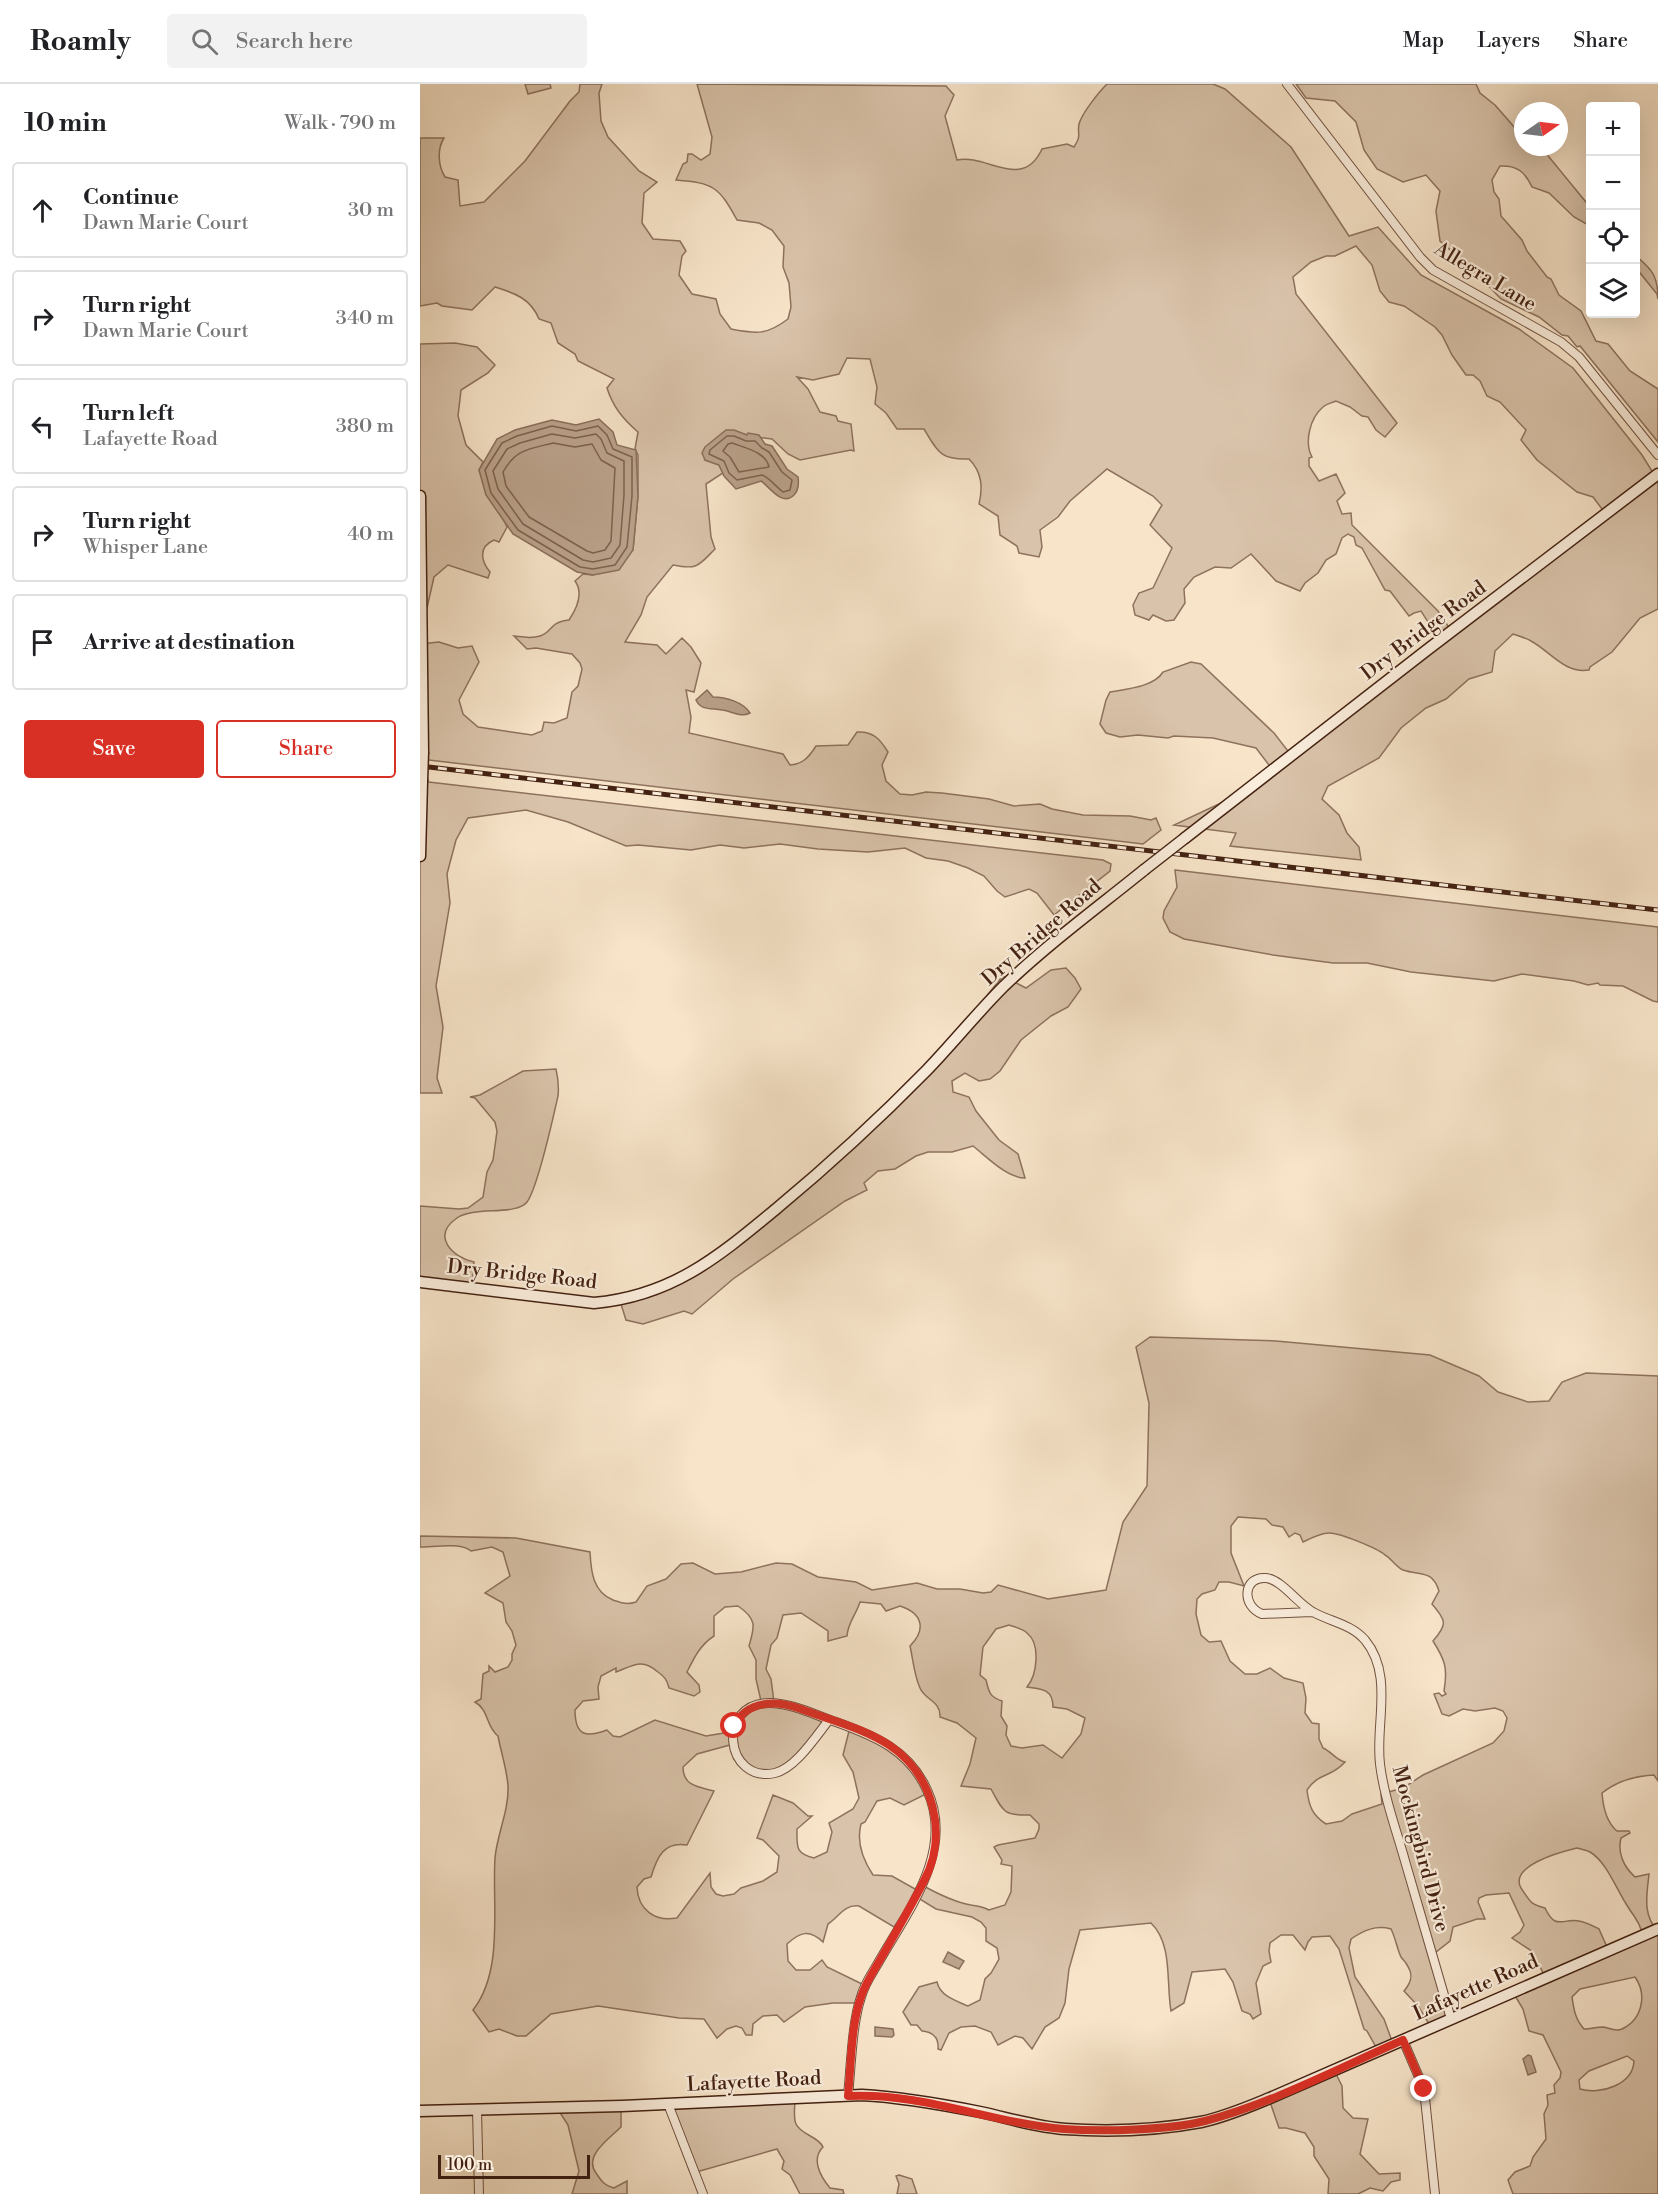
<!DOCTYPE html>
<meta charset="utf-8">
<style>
body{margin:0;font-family:"Libre Bodoni",serif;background:#f2f2f2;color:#202124}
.controls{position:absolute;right:18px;top:18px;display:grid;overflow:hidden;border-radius:6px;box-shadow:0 6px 24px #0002}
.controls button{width:54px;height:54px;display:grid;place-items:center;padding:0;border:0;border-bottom:2px solid #e0e0e0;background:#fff;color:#202124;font:30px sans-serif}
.compass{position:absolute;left:1094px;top:18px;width:54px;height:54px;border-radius:50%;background:#fff;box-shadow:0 6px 24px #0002;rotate:76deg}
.scale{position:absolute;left:18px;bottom:15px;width:152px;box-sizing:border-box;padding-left:6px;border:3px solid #442212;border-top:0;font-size:16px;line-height:21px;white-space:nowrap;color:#442212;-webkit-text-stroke:4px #faeddc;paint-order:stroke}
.stop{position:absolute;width:18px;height:18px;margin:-14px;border:4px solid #d93025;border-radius:50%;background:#fff}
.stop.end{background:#d93025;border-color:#fff;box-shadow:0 2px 6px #0008}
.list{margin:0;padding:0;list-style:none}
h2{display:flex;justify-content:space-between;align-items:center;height:78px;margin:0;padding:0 24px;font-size:26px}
h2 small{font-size:20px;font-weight:400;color:#757577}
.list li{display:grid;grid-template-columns:39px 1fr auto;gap:18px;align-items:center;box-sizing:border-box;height:96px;margin:0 12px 12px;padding:0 12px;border:2px solid #e0e0e0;border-radius:6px}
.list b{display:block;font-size:22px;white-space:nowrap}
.list p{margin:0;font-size:20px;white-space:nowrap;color:#757577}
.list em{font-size:20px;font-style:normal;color:#757577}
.actions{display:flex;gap:12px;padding:18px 24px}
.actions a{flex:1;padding:14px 0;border:2px solid #d93025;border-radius:6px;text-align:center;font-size:21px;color:#d93025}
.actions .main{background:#d93025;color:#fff}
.icon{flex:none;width:33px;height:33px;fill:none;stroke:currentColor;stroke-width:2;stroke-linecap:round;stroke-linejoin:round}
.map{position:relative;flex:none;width:1238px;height:2110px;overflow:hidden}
header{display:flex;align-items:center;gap:36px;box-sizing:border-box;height:84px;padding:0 30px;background:#fff;border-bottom:2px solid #e0e0e0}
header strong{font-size:28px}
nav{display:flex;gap:33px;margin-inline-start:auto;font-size:21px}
.search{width:420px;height:54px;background:#f2f2f2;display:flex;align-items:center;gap:15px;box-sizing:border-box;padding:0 21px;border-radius:6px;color:#757577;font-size:22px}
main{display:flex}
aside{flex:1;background:#fff}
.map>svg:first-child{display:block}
.green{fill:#d9c3aa;stroke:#8e725e;stroke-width:1.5;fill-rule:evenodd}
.water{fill:#baa28b;stroke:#8b6f5b;stroke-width:1.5}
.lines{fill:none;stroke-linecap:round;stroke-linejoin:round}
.shore{stroke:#7f624e;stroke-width:1.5}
.street-casing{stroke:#715240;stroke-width:10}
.secondary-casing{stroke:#442212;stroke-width:13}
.street{stroke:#faeddc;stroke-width:8}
.secondary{stroke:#faeddc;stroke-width:10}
.rail-casing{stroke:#442212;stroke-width:5}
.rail{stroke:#faeddc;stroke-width:3;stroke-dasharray:9;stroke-linecap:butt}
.secondary-bridge-casing{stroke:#442212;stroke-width:13;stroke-linecap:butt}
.secondary-bridge{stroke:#faeddc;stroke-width:10}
.route{stroke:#d93025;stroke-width:8}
.labels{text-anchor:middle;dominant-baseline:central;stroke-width:4.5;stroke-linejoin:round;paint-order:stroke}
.street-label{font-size:20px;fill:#442212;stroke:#faeddc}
</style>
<header>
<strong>Roamly</strong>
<div class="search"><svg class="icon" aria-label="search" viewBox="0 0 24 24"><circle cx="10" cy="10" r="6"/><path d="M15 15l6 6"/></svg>Search here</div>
<nav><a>Map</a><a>Layers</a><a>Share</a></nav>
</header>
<main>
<aside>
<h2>10 min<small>Walk · 790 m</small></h2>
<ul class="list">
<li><svg class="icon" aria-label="ahead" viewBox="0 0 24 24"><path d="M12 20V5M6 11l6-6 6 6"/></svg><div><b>Continue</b><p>Dawn Marie Court</p></div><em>30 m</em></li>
<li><svg class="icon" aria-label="right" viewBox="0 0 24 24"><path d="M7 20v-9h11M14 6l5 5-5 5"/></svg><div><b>Turn right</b><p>Dawn Marie Court</p></div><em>340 m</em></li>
<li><svg class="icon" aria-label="left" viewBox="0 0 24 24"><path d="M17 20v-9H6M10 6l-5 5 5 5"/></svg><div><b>Turn left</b><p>Lafayette Road</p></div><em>380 m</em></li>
<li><svg class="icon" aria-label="right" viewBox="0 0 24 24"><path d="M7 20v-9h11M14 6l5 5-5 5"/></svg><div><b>Turn right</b><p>Whisper Lane</p></div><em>40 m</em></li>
<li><svg class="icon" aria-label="arrive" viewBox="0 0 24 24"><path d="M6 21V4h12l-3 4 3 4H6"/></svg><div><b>Arrive at destination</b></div></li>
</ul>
<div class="actions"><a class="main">Save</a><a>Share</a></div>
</aside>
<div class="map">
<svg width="1238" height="2110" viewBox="0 0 1238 2110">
<rect width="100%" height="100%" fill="#f7e4c9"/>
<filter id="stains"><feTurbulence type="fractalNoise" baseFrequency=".00333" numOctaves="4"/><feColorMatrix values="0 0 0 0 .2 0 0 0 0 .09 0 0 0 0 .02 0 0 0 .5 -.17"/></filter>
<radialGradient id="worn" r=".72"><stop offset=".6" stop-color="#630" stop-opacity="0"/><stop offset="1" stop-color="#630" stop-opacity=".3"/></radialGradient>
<!-- green -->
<path class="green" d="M105,0H130L131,4L108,10Z
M160,0H182L179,9L181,37L188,53L219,87L237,98L224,109L222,139L233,155L260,157L266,167L262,172L259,191L272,210L296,215L300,230L311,245C337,250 347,251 368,235L371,223L369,199L363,183L364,162L352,146L339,139L317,136C299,103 294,99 256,96L263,80L267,78L268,70H272L281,76L290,70L292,53L277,0L526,2L534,11L525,32L537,76C566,69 602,108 622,65L647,60L654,63C662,51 657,51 659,40C662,29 679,8 687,0H793L805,5L871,63L929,152L958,143L1001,191L1099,245L1153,284L1222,371L1235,392L1238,391V525L1220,534L1192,568L1170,583L1169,586C1145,590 1131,568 1111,557C1106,554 1099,552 1093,550L1075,567L1072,588L1049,595L1026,615L1006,624L981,644L959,674L908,702L902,715L919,731L927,749L939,763L941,776L810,762L816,749L754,741L818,711L852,685L836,664L793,654L754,652L748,654L718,651L700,653L686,649L680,640L686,616L690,608C706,605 734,603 743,588L771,578L781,580L854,649L871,671L1018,553L1001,527L994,529L989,532L970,507L965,506L942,464L936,461L934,453L928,450L922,454L916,470L906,476L898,489L885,499L880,507L856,497L831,470L811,484L795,483L774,493L764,505L765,519L754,536L746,537L733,531L729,536L715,531L713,521L719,509L733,504L752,464L730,441L742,421L733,412L687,385L650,417L638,433L620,446L622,463L619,473L599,469L597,462L580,451L578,432L559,420C563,403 562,388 549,375C520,376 518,368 504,345H477L466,329L455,320L457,303L450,275L427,274L419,290L393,296L377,293L388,305L400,328L416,332L418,337L431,340L434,367L431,366L380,376L368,370L352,355L327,352L285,376L299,381L303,389L286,400L291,453L295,465C278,482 278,486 253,481L227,513L221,531L205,558L237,561L246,570L262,554L271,563L281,579L274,608L266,606L271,633L269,649L363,670L370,681C383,680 389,673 396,662L428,661L437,648C453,647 460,655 468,668L462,681L466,697L480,710L492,711L506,708L522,709L569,715L594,722L620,720L632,725L663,731L710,732L731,736L736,734L741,746L723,760L0,675V560L19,558L38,564L52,562L59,578L39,616L43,630L58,643L112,651L122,647L124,638L134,639L147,634L152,608L158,602L162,585L160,579L152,570L116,564L107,565L94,552C103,553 111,555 120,552C133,548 129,538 149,536C157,524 164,509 155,497L163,490L173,491L213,466L218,412V371L215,365L218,348C203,335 193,323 187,304L194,295L158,277L155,270L138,259L131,239L119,235C111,215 95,209 75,203L52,226L22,222L17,219L0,222V54H24C17,65 18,82 25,93L38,96L40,122L64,118L105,77L150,17L159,8ZM936,162L952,181L960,207L969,218L984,222L1015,243L1022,251L1032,271L1046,291H1053L1060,297L1067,312L1080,318L1106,346L1101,356L1117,376L1157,408L1173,413L1185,429L1030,545L1018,527L932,441L931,429L922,430L917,417L925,409L916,390L899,397L889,382V374L892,373C884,358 890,334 903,323C906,320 912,319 916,317L930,323L942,332L948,333L956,346L965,353L977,339L876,210L873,193L891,178L906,172H915Z
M876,0H1056L1060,9L1075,21L1103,53V63H1117L1125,68L1170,123V142L1154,133L1129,109L1112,103C1105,88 1097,81 1080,82L1072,96L1074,108L1079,115L1081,132L1102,156L1107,167L1127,193L1131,195L1139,211L1161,227L1176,257L1188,260L1210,287L1238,305V358L1160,262L1157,263L1148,252L1142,251L1119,233L1081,215L1053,186L1020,157L1016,127L1020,107L1006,91L983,98L957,85L944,66L936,38L915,17L886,14Z
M1216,172C1233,186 1238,193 1238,215L1237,210L1216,184Z
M35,259L57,263L75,281L68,289L41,306L38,332L46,361L63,378L59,386L87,443L79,458L74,456C58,463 61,477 70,488L68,494L28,481L14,493L7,524L0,525V260Z
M0,697L683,776L691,780L690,787L634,831L617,809L609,805L585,813L577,807L564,792L548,784L528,777L506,774L485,764L448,768L398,765L360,760L324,764L300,761L271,766L218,761L206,762L148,738L106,726L48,734L36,756L27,790L30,819L16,902L23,943L17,994L22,1009H0Z
M755,786L1238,843V918L1233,917L1203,902L1180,901L1178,899L1168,901L1154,897L1102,890L1074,897L991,888L947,879H913L853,871L764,855L750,848L743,834L744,827L757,803Z
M646,884L655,894L661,905L648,923L631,932L601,956L580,987L570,995L559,997L545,989L532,997L533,1008L549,1013L556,1027L579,1056L598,1070L605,1094C587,1094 567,1073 553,1062L532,1068H508L496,1072L475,1085L458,1087L444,1099L447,1106L425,1117L313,1195L272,1230L264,1227L223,1240L206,1236L200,1217L228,1209L320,1156L510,983L581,894L583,892L606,904L631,886Z
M136,985C138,994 139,1003 138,1012C133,1034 118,1103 107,1118C96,1132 54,1122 37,1134C11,1152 32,1173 54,1178L52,1204L0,1198V1122L39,1125L48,1124L63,1113L67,1088L73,1076L77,1047L75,1038L55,1014L50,1013L60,1011L103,987Z
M730,1253L856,1257L1010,1271L1059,1292L1078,1308L1108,1318L1129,1317L1142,1298L1166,1289L1238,1292V1697L1234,1691C1215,1692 1197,1697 1182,1709C1183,1722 1186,1738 1197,1747H1209L1210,1749L1201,1754C1197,1769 1204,1783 1215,1793L1229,1790C1227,1810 1222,1831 1238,1847V2110H1093L1088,2096L1095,2088L1110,2082L1113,2073L1126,2055L1124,2030L1128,2021L1127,2011L1135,2009L1134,2001L1140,1994L1141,1988L1123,1951L1109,1947L1103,1925L1091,1905L1121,1892L1123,1889L1113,1868L1092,1854L1100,1848L1104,1841L1089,1809L1066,1811L1059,1814L1058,1818L1065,1835H1057L1033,1843L1030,1857L1011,1872L1027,1932L1009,1940L998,1922L984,1907C991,1899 994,1891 987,1881C986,1878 983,1876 981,1873C977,1865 976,1855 971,1845C956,1841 944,1846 931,1855L929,1864L935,1893L964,1935L972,1957L956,1963L947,1947L944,1945L919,1865L910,1852L892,1853L888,1858L885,1866L873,1851H861L850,1859L849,1867L851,1878L843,1882L836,1899L841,1930L833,1935L830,1930L822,1927L813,1898L805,1885L772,1888L764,1919L751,1927C746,1899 753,1860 731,1839L660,1846L649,1885L645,1919L639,1934L625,1943L612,1965L603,1954L595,1952L578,1961L571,1948L555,1942L541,1943L529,1949L521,1966L518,1965C519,1953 513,1948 502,1947L497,1941H491L483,1928L499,1903L517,1898C520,1912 536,1917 548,1922L560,1916L565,1895L571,1889L579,1875L577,1864L566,1857V1844L561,1838L552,1833L516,1825L495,1812L474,1843L439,1822C424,1820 419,1833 408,1840L403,1858C389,1845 380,1848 367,1860L368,1877L376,1886H390L402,1876L407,1883L442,1900L436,1919H413L385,1923L364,1938L357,1931L343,1932L333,1940L332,1951H326L322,1944L316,1942L307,1945L297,1954L284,1935L259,1934L178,1922L131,1930L106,1952H97L79,1945L69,1948L53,1926C84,1887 72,1821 75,1774C77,1750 89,1727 88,1702C87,1686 81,1668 78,1652C66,1643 69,1626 55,1618L61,1615L63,1590L69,1587V1582L75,1588L88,1583L92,1576V1570L96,1561L92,1547L86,1538L83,1519L65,1509L90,1492L83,1468L72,1463L51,1467C40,1458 14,1463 0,1463V1452L96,1454L170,1468C171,1488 173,1508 193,1516C202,1519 207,1521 216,1518L227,1502L246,1495L261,1480L273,1479L295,1490L321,1488L356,1479L372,1480L398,1493L436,1498L452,1506L497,1499L517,1505H540L563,1509L571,1508L578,1501L628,1515L686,1506L703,1438L727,1402L729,1319L716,1263ZM818,1433L846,1435L852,1441L863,1443L869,1453L875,1449L880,1451L883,1458C889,1455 902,1449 909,1449C920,1449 957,1464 965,1471C972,1475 975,1482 983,1486C1000,1492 1012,1485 1019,1507L1012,1520C1026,1537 1028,1540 1013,1557C1025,1576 1028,1584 1024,1607L1026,1610L1022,1612L1019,1609L1014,1610L1022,1630L1029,1632L1043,1625L1055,1627L1075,1624L1083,1627L1087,1634L1084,1647L1073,1659L1003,1691L983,1704L961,1710L962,1720L932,1730L922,1737L906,1740C892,1731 889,1722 887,1706C899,1688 911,1694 925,1678C916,1676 912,1668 903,1664L899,1655V1640L892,1639L885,1629L886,1614L883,1599L864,1594L850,1584L837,1590H825L810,1577L801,1557L789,1558L781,1551L776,1530L777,1515L782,1510L795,1506L799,1498H809L824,1502L811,1469V1442ZM440,1518L461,1520L466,1527L480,1522C502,1529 507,1545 490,1562C493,1575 494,1591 500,1604C505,1616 521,1617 520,1633L537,1639L556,1654L550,1680L541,1702L571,1705C583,1727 583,1732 610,1731L619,1740V1745L615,1754L578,1761L574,1763L582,1776L581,1780L592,1782L591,1808L585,1821L569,1826C562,1822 558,1822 551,1821C533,1818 516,1809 500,1800L495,1805L472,1792L453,1791C443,1776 436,1759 441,1740L445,1738L457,1717L470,1714L484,1721L504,1711L505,1707L482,1672L450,1652L429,1647L423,1671L433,1688L439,1714L433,1725L409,1739L412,1748L407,1768L394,1774C375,1769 377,1763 377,1745L392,1732H388L373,1719L353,1711L337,1754L343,1756L359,1772L357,1788L343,1797L321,1804L314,1810L303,1812L296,1810L291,1803L290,1789L257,1834C235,1838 218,1826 217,1803L224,1795L231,1793C237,1773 244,1757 267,1761L294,1707C278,1703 263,1702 263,1683L277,1670L310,1661L314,1675L324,1685L361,1686L404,1643L405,1640L386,1628L354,1618L351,1595L346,1585L351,1561L357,1554L363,1531L381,1529L408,1547V1557L427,1552C428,1538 436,1531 440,1518ZM318,1522C337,1535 335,1542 329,1562L336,1576V1595L341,1617L315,1637L310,1648L286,1652L235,1636L200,1653L193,1652L187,1646C166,1654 155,1652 155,1626L163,1617L179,1615L178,1603L181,1592L196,1584V1588C214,1581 222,1574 238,1588C245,1593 247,1596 249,1604L274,1612L280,1608L279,1601L267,1588C274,1574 280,1561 294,1552V1532L305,1523ZM589,1541C595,1543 603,1545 607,1549C621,1560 617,1591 607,1603C622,1605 633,1605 633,1623L647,1625L665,1634L661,1650L642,1674L623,1661L602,1664L591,1662L586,1651L587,1642L581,1632L582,1617C570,1613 569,1609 566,1596L560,1591L563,1563L576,1545ZM1157,1764C1161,1765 1166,1766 1170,1768C1187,1778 1197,1807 1208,1823C1214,1833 1218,1835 1222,1848L1187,1863L1179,1845C1173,1842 1166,1838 1159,1837C1142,1834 1136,1847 1125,1824C1111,1820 1111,1819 1103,1807C1084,1783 1140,1768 1157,1764ZM1215,1893C1227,1910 1223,1935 1202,1945C1195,1948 1190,1944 1183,1943C1177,1943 1170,1945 1164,1945C1155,1935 1154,1926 1152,1913L1160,1905ZM1207,1972L1214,1977C1213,2001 1180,2011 1160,2005L1159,1996L1169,1987Z
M914,1986L922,2002L923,2024L933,2034L948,2035L940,2070L959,2090L980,2089V2096L971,2098L963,2107L950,2104L938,2110H908L909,2095L894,2072V2063L885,2049L866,2044H859L849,2015Z
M375,2014C375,2022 373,2034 376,2040C381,2051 398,2052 403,2063C391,2075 400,2092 410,2104L423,2106L424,2110H380L370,2091L362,2085L364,2077L357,2065L273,2089L270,2088L256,2051L252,2023Z
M201,2023V2043C190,2054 163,2072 176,2089C182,2098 184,2101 194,2104L207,2097V2110H152L159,2087L148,2041L137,2024Z
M479,2091L492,2095L497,2110H477L479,2100L476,2092Z"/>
<!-- water -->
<path class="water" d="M179,335L193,348L197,361L216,366L218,412L213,466L199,486L173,491L157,488L93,450L66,411L59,386L77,355L95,346L132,336L156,341Z
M306,346H314L327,351L328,349L339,351L345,360L352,362L367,385L378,393C379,400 379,407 373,412C361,422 349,402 341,397L316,405L304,392L299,381L285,376L282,369L285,363Z
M287,606L293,613C306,613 323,618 330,629C320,634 312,627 302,626C292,624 281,627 276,616Z
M528,1868L544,1877L539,1885L523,1878Z
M455,1943L473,1945L474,1951L472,1953L455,1952Z
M1108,1971L1111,1972L1116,1988L1108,1991L1103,1975Z"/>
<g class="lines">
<!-- shore -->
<path class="shore" d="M132,342L156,347L178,342L187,351L193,365L212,373V412L207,463L195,481L173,485L160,483L98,446L71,409L65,386L82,359L97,352Z
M132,350L155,354L176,350L181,355L187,369L204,377V411L200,461L191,474L173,478L163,476L103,440L78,405L73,387L87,365L100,359Z
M307,352H314L326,357H335L342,364L349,368L362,388L372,396L370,406L363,408C355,402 351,395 342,391L317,396L309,389L304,377L289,370L290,366Z
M133,359L155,363L172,360L181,376L195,384L191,457L185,466L173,469L167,467L109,433L86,402L83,388C96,365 109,365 133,359Z
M312,359C325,364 346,368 349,383L319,388L310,373L303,367L308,360Z"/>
<defs>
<path id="street" d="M867,0L1000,173L1013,186L1141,258L1159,273L1238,371
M892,1528L842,1530C821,1522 823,1492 846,1494C861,1495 879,1521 893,1528C911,1538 931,1540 945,1556C974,1591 955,1640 960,1680C964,1713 976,1745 985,1777C1000,1830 1016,1882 1031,1935
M409,1636C396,1652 376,1684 355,1689C305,1700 295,1618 351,1619C374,1620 395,1631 416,1638C455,1652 489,1666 507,1706C536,1768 486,1829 457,1881C451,1891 444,1901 441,1913C432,1939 431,1983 428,2012
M983,1956L1004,2005L1015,2110
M248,2020L283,2110
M57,2025L59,2110"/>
<path id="secondary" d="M0,412L3,668
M765,754L1007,566L1238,390
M0,772L2,697
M0,1198L174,1219C252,1212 298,1173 356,1125C409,1081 459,1035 507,986C533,959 557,929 584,902C628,860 677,824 724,786
M0,2027L202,2022L442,2011C482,2013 520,2020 560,2028C588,2034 616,2043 645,2045C689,2048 738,2046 781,2038C805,2033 828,2023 850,2014L1238,1845"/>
</defs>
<!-- street casing -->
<use href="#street" class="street-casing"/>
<!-- secondary casing -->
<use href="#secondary" class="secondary-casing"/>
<!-- street -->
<use href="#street" class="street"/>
<!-- secondary -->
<use href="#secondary" class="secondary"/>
<defs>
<path id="rail" d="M0,682L1238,826"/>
</defs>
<!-- rail casing -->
<use href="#rail" class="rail-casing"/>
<!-- rail -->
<use href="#rail" class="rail"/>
<defs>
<path id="secondary-bridge" d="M2,697L3,668
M724,786L765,754"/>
</defs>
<!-- secondary-bridge casing -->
<use href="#secondary-bridge" class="secondary-bridge-casing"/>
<!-- secondary-bridge -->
<use href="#secondary-bridge" class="secondary-bridge"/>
</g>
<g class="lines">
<!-- route -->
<path class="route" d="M314,1642C327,1616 356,1616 381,1625C410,1636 443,1644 469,1661C513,1690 529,1750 504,1797C490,1824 475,1850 460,1876C453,1888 445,1900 441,1913C431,1940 431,1982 428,2012C502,2008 571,2039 644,2045C683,2048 748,2046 785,2037C851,2020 921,1983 983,1956L1004,2005"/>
</g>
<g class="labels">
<!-- street labels -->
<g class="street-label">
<text transform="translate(1065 193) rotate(31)">Allegra Lane</text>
<text transform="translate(1004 547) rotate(-37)">Dry Bridge Road</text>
<text transform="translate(622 849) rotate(-41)">Dry Bridge Road</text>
<text transform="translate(102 1191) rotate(6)">Dry Bridge Road</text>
<text transform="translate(1000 1765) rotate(75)">Mockingbird Drive</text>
<text transform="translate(1056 1904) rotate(-24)">Lafayette Road</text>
<text transform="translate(334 1998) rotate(-3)">Lafayette Road</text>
</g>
</g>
<rect width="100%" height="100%" filter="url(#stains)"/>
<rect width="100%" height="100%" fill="url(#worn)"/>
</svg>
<div class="controls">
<button>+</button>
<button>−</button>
<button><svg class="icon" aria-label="locate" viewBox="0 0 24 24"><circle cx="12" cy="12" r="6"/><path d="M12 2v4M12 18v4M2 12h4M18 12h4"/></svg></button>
<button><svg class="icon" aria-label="layers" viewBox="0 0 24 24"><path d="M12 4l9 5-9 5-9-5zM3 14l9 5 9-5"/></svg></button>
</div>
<svg class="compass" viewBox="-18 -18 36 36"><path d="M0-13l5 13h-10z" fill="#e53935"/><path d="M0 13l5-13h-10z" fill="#757577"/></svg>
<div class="scale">100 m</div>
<div class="stop" style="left:314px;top:1642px"></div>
<div class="stop end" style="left:1004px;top:2005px"></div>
</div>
</main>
